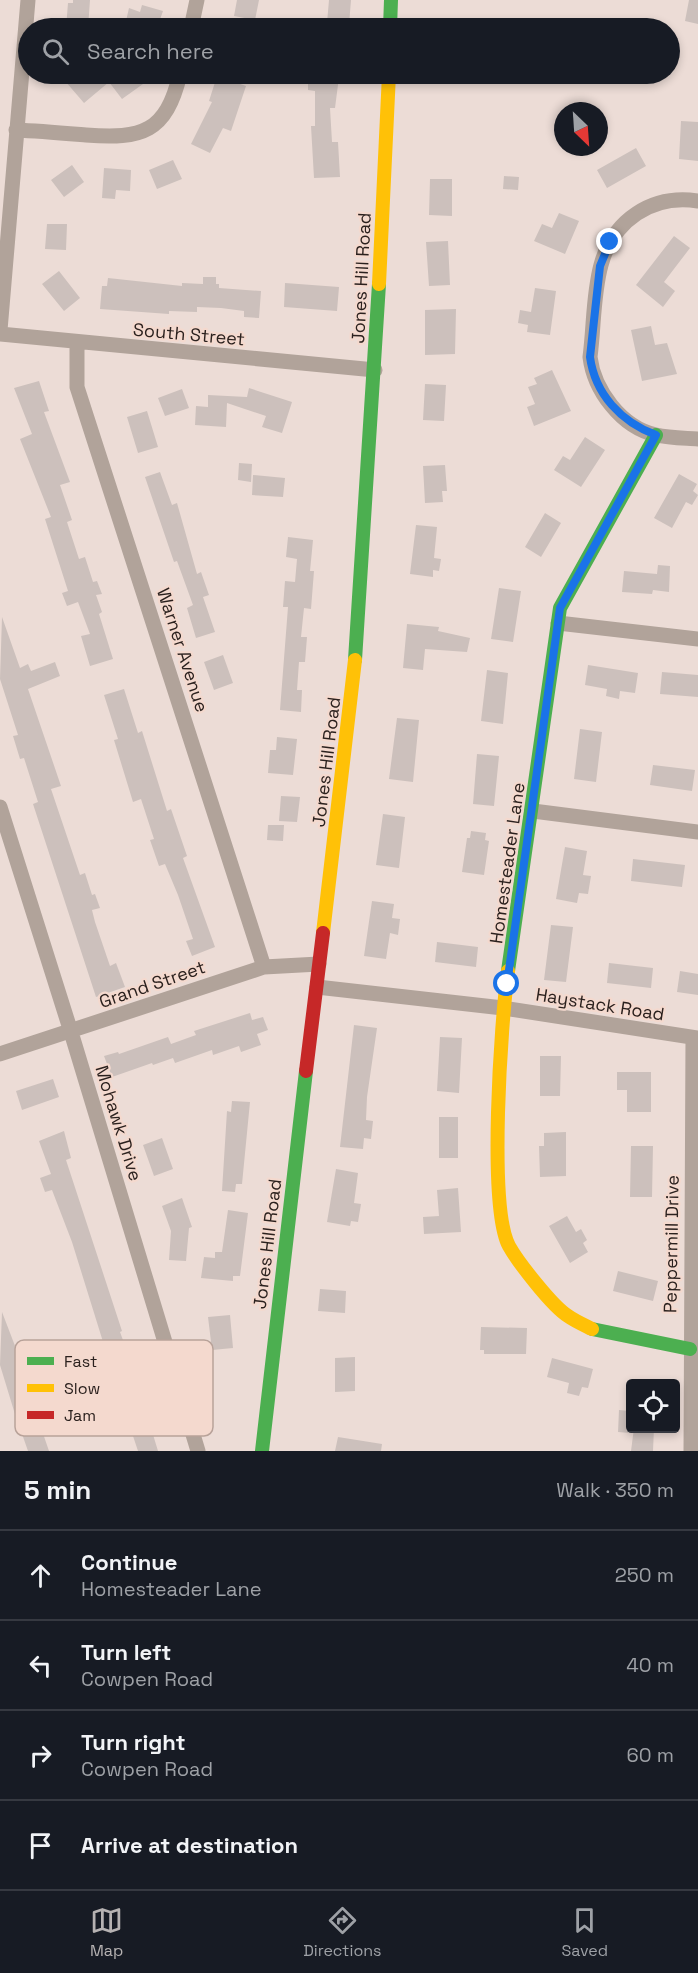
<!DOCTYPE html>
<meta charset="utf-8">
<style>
body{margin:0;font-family:"Space Grotesk",sans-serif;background:#242831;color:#f1f3f6}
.controls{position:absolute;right:18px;bottom:18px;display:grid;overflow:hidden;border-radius:6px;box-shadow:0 3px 9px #0003}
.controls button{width:54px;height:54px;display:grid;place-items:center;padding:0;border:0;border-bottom:2px solid #363941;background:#171b24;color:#f1f3f6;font:30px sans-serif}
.compass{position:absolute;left:554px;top:102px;width:54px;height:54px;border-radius:50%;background:#171b24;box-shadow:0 3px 9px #0003;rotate:155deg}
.stop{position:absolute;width:18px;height:18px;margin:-14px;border:4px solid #1a73e8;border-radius:50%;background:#fff}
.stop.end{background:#1a73e8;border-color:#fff;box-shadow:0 2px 6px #0008}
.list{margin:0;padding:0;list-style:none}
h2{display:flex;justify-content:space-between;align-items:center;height:78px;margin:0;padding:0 24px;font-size:26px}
h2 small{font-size:20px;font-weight:400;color:#9ea1a6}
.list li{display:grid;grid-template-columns:39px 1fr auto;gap:18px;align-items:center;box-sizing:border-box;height:90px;padding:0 24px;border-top:2px solid #363941}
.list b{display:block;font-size:22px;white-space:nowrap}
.list p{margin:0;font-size:20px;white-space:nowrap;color:#9ea1a6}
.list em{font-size:20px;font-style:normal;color:#9ea1a6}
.icon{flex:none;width:33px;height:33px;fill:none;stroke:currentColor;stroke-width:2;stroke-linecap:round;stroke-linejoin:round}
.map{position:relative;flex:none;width:698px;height:1451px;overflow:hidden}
.search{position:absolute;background:#171b24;box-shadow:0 3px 9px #0003;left:18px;right:18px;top:18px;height:66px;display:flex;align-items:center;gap:15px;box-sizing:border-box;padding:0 21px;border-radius:33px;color:#9ea1a6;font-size:22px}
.sheet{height:438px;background:#171b24}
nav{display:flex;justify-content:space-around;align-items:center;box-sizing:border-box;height:84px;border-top:2px solid #363941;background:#171b24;font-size:16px;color:#9ea1a6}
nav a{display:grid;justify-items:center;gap:3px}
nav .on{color:#b6b2b2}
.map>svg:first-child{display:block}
.building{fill:#ccc0bc}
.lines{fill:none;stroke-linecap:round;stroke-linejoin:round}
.street{stroke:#b1a39a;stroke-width:15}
.fast{stroke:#4caf50;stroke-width:14}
.slow{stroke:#ffc107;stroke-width:14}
.jam{stroke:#c62828;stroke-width:14}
.route{stroke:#1a73e8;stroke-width:8}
.labels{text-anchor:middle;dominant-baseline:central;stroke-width:4.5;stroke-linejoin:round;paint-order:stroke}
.street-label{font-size:18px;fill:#2b211e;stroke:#f4d9ce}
.key{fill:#f4d9ce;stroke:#b8a299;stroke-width:1.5}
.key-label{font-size:16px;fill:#2b211e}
</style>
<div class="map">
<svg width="698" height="1451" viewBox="0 0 698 1451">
<rect width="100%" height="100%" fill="#ecdcd6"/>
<!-- building -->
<path class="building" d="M73,0H90L88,28H66L68,3H73Z
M237,0H259L255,20L234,16Z
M329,0H351L349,25L327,23Z
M689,0H698V24L685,21Z
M142,5L163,11L157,28H135L136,24L126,21L129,8L140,12Z
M59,74H136L143,84L122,99L109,82L84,103Z
M217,76L246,86L231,131L223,128L210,153L191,144L212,102L209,101Z
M308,77H339L335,108H330L332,142H338L340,177L314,178L311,126H315V91L308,90Z
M681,121L698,122V161L679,159Z
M636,148L646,166L607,188L597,170Z
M173,160L182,179L157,189L149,170Z
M72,165L84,182L64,197L51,180Z
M104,168L131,170L130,191L116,190L115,199L102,198Z
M504,176L519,177L518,190L503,189Z
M430,179H452V216L429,215Z
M559,213L579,221L565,254L534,241L542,224L552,228Z
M47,224H67L66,250L45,249Z
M674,236L690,248L664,282L675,291L663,307L636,285Z
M448,241L450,285L429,286L426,242Z
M59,271L80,298L64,311L42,284Z
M203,277H216V284H219V288L261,291L259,318L244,317V311L221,308L197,307V312L169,311V314L100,309L102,286H107L108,278L182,286V283L203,284Z
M285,283L339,287L337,311L284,307Z
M535,288L556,291L550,335L527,332L528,325L518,323L520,310L531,312Z
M456,309L455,354L425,355V310Z
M651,326L655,345L667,343L677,374L642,381L631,330Z
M552,370L571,411L534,426L527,407L535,404L528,387L537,384L534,378Z
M39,381L49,411L44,412L70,482L60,485L72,520L67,522L79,559L85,557L93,582L97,581L102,594L96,595L102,612L99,614L113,659L90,666L81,636L90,634L78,602L67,606L62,593L68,591L45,519L51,517L20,439L32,434L14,388Z
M425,384L446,385L444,421L423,420Z
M249,388L292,402L282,433L262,427L266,416L227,403L226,427L195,425L196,406L208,407V395L247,397Z
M182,389L189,408L165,416L158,398Z
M147,411L158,447L138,453L127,417Z
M585,437L605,450L581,487L554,470L563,456L570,460Z
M239,463L252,464L251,482L238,480Z
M445,465L447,491H442L443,502L425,503L423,466Z
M160,472L172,505L177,503L197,574L201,572L209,595L203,597L215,632L196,638L187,608L193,605L177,561L174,562L145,477Z
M679,474L697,484L693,491L698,495L692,505L686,502L672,528L654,518Z
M253,475L285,478L283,497L252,495Z
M545,513L561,523L541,557L525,547Z
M416,525L437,527L434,558L441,559L439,571L433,570V577L410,574Z
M288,537L313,540L310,571H314L311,609L304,608L301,637H307L305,662H299L297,690H302L301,712L280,710L288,607H283L285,581L295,582L297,559L286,557Z
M658,565L670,566L669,592L653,590L652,594L622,592L624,571L657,574Z
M499,588L521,591L513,642L491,639Z
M2,617L20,668L28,664L31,671L55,662L60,676L28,689L61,786L51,789L80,875L85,873L92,895L95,894L100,908L92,910L95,922L110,966L116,963L125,987L96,997L33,804L38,802L24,758L20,759L13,736L18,735L0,679Z
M407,624L439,627L438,631L470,638L467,652L425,649L423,670L403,668Z
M223,655L233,683L214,690L204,662Z
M588,665L638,673L635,693L620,691L619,699L606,696L607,689L585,685Z
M487,670L508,673L503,724L481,721Z
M662,672L698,675V697L660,694Z
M124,689L138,733L142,731L167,811L171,809L187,856L183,858L215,947L192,956L186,941L193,939L178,895L165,864L159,866L150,840L154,839L141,799L133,802L114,740L118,739L104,695Z
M397,718L419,720L413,782L389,779Z
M580,729L602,732L596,782L574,779Z
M277,737L297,739L293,775L268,773L270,750H276Z
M477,754L499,756L494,806L473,804Z
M653,765L695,770L692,791L650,785Z
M281,796L300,797L297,822L279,821Z
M383,814L405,817L399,868L376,865Z
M268,825H284L283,841L267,840Z
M471,831L486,833L485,840L489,841L484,875L462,872L467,838H470Z
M565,847L587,851L583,875L591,876L588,894L579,893L577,903L556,899Z
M633,859L685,865L682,887L631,881Z
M372,901L394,904L392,918L400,919L398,935L390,933L386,959L364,956Z
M551,925L573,927L566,982L544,980Z
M437,942L478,947L476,967L435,962Z
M609,963L653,968L651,988L607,983Z
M680,971L698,974V995L677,992Z
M250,1013L252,1020L263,1017L268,1030L257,1034L261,1045L241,1052L239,1046L213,1055L212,1050L175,1063L173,1058L153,1065L152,1063L112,1077L104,1056L118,1052L119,1054L168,1037L171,1044L196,1035L194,1031Z
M354,1025L377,1028L367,1097L366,1120L373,1121L371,1139L364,1138L363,1149L340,1147Z
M440,1037L462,1038L459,1093L437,1091Z
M540,1056H561L560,1096H540Z
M617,1072H651V1112H627V1090H617Z
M53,1079L59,1097L22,1110L16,1091Z
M232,1101L250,1102L242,1184H236L235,1192L222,1191L227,1111L231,1112Z
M439,1117H458V1158H439Z
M64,1131L71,1158L66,1160L122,1331L120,1332L146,1403L152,1401L160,1424L151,1428L158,1451H138L129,1424L123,1426L118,1414L126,1411L102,1346L104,1345L72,1242L52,1190L45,1192L40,1178L51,1174L39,1141Z
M566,1132V1176L540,1177L539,1146H544V1133Z
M162,1138L173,1169L154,1176L143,1145Z
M631,1146H653L652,1197H630Z
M336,1169L358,1173L354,1203L361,1204L358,1222L351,1221L350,1226L327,1222Z
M458,1188L461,1232L424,1234L423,1217L439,1216L437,1190Z
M182,1198L192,1227L189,1228L186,1261L169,1260L171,1231L162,1206Z
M228,1210L248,1213L240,1276H233V1281L201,1278L204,1257L215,1258V1252H222Z
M567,1216L576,1232L581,1229L587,1240L583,1243L588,1252L570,1263L549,1226Z
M618,1271L658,1281L653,1301L613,1291Z
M320,1289L346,1291L345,1313L318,1311Z
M2,1312L35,1398L61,1390L66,1406L37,1416L49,1451H28L14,1411L0,1365Z
M230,1315L233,1348L212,1350L208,1317Z
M481,1327L527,1328L526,1354H484V1350H480Z
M355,1357V1391L335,1392V1358Z
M552,1358L593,1369L588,1388L582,1387L579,1396L567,1393L569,1383L547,1377Z
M619,1410L630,1411V1433L618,1432Z
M634,1428H654L653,1451H631Z
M338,1437L382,1444L381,1451H335Z"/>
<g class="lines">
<!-- street -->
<path class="street" d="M191,28L197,0
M16,130C39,131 62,133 86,135C142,139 166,133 180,74
M698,201C652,194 613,220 601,265C593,294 594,327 590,357C594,390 621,427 656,435C669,438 684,438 698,439
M0,330L28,0
M0,334L375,370
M77,344V387L264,967
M558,623L698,639
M0,807L71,1032L198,1451
M533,811L698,832
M317,987L503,1008L698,1038
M0,1054L264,967L319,964
M691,1451L693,1038"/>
<!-- fast -->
<path class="fast" d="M390,28L391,0
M355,660L379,284
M508,971L560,608L656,435
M592,1329L690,1349
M262,1451L306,1071"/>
<!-- slow -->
<path class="slow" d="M379,284L389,74
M323,933L355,660
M508,971C501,1021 488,1207 509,1246C518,1262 552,1306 568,1316C575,1321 584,1325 592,1329"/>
<!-- jam -->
<path class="jam" d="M306,1071L323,933"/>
</g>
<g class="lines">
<!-- route -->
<path class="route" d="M507,984L560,608L656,435C621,422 595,394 590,357L600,266L610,242"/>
</g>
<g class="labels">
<!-- street labels -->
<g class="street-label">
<text transform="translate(361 278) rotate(-87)">Jones Hill Road</text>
<text transform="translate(189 334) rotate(5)">South Street</text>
<text transform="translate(183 650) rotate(72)">Warner Avenue</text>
<text transform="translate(326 762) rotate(-83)">Jones Hill Road</text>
<text transform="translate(507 863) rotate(-82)">Homesteader Lane</text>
<text transform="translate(152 984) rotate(-19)">Grand Street</text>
<text transform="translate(600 1004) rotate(9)">Haystack Road</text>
<text transform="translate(119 1123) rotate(73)">Mohawk Drive</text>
<text transform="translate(267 1244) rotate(-83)">Jones Hill Road</text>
<text transform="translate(671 1244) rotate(-89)">Peppermill Drive</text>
</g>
</g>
<!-- legend -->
<rect x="15" y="1340" width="198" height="96" rx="9" class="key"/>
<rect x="27" y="1357" width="27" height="8" fill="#4caf50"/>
<rect x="27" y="1384" width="27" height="8" fill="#ffc107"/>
<rect x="27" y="1411" width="27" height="8" fill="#c62828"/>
<g class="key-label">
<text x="64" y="1367">Fast</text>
<text x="64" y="1394">Slow</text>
<text x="64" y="1421">Jam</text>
</g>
</svg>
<div class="controls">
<button><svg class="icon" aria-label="locate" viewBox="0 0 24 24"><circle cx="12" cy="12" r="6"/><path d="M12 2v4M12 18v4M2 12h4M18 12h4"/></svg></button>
</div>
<svg class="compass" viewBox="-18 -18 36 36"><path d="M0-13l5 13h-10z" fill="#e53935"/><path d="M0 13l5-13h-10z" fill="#9ea1a6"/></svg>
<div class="stop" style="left:507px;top:984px"></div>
<div class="stop end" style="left:610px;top:242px"></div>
<div class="search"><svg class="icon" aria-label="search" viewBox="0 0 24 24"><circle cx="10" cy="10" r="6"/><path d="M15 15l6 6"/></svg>Search here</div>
</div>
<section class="sheet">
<h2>5 min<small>Walk · 350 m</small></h2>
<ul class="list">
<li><svg class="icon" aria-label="ahead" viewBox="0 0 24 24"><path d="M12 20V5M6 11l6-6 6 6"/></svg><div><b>Continue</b><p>Homesteader Lane</p></div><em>250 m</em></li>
<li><svg class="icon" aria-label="left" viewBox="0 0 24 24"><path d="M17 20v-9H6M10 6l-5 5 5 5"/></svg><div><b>Turn left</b><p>Cowpen Road</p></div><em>40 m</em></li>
<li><svg class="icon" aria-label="right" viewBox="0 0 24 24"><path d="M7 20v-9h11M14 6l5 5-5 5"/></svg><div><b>Turn right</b><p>Cowpen Road</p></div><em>60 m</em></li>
<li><svg class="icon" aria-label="arrive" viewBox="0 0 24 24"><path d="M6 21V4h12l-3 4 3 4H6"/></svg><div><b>Arrive at destination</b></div></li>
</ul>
</section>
<nav>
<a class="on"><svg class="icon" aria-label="map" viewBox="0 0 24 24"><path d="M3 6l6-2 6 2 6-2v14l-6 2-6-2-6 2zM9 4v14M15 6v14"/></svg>Map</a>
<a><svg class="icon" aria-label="directions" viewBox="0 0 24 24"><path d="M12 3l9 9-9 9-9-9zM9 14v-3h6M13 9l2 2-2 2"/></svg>Directions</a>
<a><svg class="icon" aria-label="saved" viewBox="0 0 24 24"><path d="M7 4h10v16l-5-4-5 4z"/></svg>Saved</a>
</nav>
